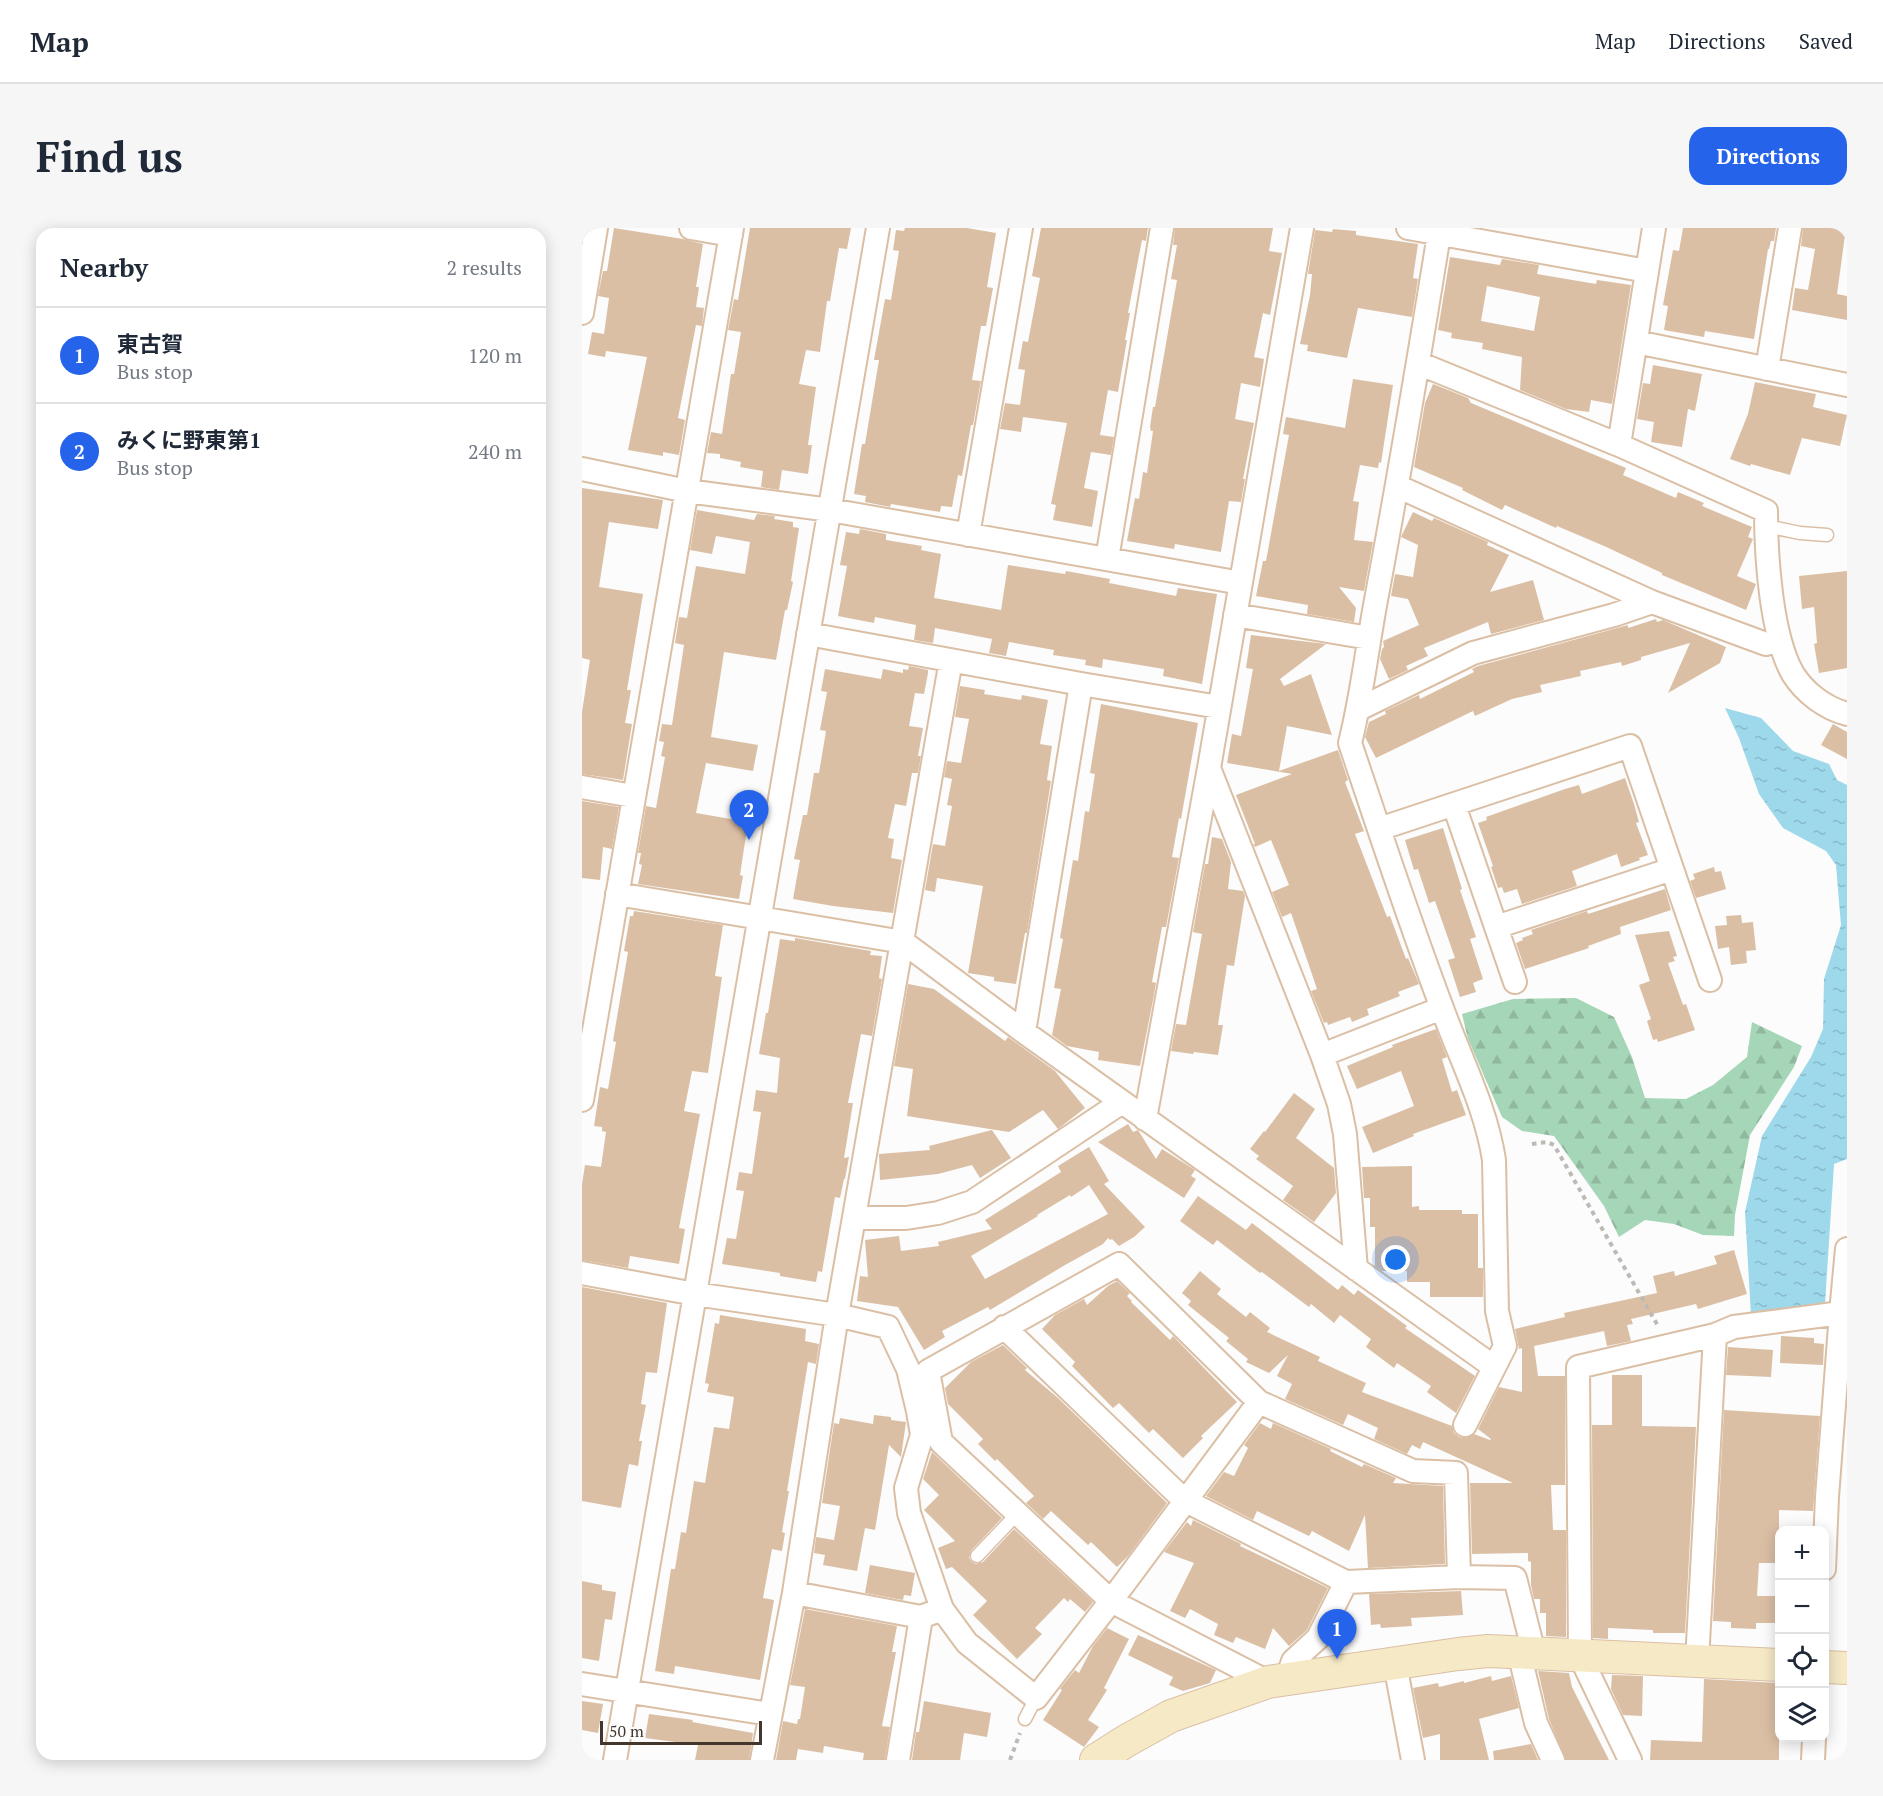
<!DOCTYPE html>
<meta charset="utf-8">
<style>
body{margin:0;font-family:"PT Serif","Noto Sans JP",serif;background:#f6f6f7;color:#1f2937}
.controls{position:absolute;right:18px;bottom:18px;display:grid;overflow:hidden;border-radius:12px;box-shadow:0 3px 15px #0003}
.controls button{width:54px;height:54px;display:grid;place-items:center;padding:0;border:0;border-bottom:2px solid #e0e1e3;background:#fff;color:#1f2937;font:30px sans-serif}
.scale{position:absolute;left:18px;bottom:15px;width:162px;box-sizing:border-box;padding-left:6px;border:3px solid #43372d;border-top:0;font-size:16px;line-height:21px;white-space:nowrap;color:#43372d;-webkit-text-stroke:4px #fbfcfb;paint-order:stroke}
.you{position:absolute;left:814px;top:1032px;width:21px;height:21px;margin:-15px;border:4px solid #fff;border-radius:50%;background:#1a73e8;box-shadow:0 0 0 9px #1a73e833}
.badge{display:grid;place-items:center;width:39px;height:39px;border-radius:50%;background:#2563eb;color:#fff;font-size:20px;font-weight:700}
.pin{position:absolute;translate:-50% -50px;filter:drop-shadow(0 2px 3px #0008)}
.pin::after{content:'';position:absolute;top:32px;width:21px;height:18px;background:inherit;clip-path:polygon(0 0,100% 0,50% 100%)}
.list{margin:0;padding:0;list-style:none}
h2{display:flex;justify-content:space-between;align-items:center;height:78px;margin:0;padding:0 24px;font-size:26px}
h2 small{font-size:20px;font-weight:400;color:#747a83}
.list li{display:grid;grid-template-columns:39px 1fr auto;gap:18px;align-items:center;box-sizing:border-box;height:96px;padding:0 24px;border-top:2px solid #e0e1e3}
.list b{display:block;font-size:22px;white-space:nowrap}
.list p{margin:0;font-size:20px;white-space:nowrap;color:#747a83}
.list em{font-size:20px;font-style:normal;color:#747a83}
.icon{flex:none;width:33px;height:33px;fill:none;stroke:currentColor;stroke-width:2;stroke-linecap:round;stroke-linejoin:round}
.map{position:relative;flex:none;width:1265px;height:1532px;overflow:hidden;border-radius:18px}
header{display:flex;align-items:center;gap:36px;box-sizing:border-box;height:84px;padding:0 30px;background:#fff;border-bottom:2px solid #e0e1e3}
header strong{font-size:28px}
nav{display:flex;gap:33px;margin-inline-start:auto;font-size:21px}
.intro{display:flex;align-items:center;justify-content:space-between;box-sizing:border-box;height:144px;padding:0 36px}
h1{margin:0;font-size:42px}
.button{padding:15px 27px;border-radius:18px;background:#2563eb;color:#fff;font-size:21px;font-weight:700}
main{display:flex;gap:36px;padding:0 36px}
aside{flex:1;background:#fff;border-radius:18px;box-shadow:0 3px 15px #0003}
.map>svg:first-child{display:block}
.forest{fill:url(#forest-firs)}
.water{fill:url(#water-ripples)}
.building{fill:#dbbfa5;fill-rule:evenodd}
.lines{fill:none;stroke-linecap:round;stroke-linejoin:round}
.lane-casing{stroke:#dbbfa5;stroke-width:15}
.street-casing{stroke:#dbbfa5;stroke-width:26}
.secondary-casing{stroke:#dbbfa5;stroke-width:34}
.path{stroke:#bdbab6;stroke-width:4;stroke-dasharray:4.5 4.5;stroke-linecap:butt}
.lane{stroke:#fff;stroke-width:12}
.street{stroke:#fff;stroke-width:22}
.secondary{stroke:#f6e9c6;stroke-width:32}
</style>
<header>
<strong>Map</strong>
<nav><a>Map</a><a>Directions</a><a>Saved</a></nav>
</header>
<div class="intro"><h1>Find us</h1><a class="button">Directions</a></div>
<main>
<aside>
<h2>Nearby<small>2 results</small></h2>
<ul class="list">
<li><span class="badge">1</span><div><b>東古賀</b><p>Bus stop</p></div><em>120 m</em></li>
<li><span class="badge">2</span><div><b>みくに野東第1</b><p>Bus stop</p></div><em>240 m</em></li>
</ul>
</aside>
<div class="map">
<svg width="1265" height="1532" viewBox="0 0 1265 1532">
<defs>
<pattern id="forest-firs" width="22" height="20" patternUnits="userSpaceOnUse" patternTransform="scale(1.5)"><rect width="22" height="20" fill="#a5d6b8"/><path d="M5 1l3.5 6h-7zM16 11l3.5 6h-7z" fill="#8fb89e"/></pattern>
<pattern id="water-ripples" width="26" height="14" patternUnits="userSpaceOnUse" patternTransform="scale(1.5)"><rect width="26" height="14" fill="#9dd8eb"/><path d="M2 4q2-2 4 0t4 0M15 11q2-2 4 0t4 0" fill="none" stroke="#88baca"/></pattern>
</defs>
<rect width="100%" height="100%" fill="#fbfcfb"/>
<!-- forest -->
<path class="forest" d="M994,770L1032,789L1050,829L1063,870L1104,871L1131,857L1165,829L1170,794L1220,818L1212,839L1168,907L1153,987L1152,1008L1121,1007L1092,996L1063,992L1037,1009L1022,978L972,908L940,903L920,889L886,811L880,786L931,771Z"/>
<!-- water -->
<path class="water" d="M1143,480L1179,490L1211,523L1247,536L1255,552L1265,557V931L1252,936L1243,1076L1169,1087L1163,984L1180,908L1229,829L1241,801L1242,751L1259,697L1254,637L1244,623L1201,600L1177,566L1157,510Z"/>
<!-- building -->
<path class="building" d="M32,0L101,11L121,16L114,59H117L114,79L122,80L120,98L114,97L96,190L103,192L97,227L81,224V228L46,222L65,129L24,123L23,129L6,126L10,104L22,106L27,70L16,68L21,43H25Z
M168,0H269L265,21L257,20L248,73H245L238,124L224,122L217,156L234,159L226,217H230L226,246L200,242L197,262L179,259L181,243L158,239L159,234L138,230V226L125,225L129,204L140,206L149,146H152L159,104L146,102L152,71L156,72Z
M323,0H385L414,5L405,59L411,60L404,98H399L390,152L399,153L391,197H389L380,248L376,247L370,279L359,278L358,284L309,276L308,279L283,274L284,268L272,266L280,216H283L297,132H292L303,71L309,72L317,23L311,22L314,2L322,3Z
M459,0H566L564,13L560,12L546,85H548L543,112H545L536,164L526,162L518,207L532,209L529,227L509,224L502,260L516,263L510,299L471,292L474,277L469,276L485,195L441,189L439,204L418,201L423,175L438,177L443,142L436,141L441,113L446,114L458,50L450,48Z
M593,0H691L687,23L700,25L688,87L681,85L672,129L682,131L678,159L659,155L653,191L672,195L661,251H663L659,274L647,273L639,324L593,316L592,321L545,313L553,270L557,271L561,244L565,245L571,203H569L568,199L571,179H573L595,52L589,51L595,17H591Z
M1101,0H1194L1192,13H1189L1187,21H1186L1172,111L1123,103L1122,109L1082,102L1086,78L1081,77L1091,22L1097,23Z
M1221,0H1264L1255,66L1265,68V92L1210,82L1213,60L1226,62L1233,21L1219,18Z
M751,1L774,3V7L836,16L831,50L836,51L830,89L776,80L765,130L725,123L726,117L718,116L728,67L730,46H726L733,2L750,4Z
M868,29L918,37L920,31L957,37L955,46L1014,56L1015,52L1049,57L1030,176L1009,172L1007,184L984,181L938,162L940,129L900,121L901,115L869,110L870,105L856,102ZM905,58L958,69L952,103L899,93Z
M1071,137L1120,146L1113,183L1106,181L1100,219L1069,214L1072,194L1055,191L1061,155L1068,156Z
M771,151L811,157L799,235L797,234L796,240L778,237L771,273L777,274L772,312L791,314L782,363L757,359L774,380L772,394L725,386L726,377L674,368L681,333H684L707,207L701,206L704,189L763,200Z
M1173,154L1234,166L1231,179L1265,187L1258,218L1220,210L1208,247L1169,236L1168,238L1148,231L1166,186Z
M851,156L886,170L889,175L1044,240L1041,247L1094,270L1096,264L1122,275L1120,278L1170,299L1166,309L1171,311L1155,348L1174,356L1164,382L1080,347V345L1022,318L975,298L974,300L923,277L920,282L880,262L881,260L832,239L843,175Z
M0,260L81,272L76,301L27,294L17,359L61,366L45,462H49L43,495L50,496L41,552L0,546V484L8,432L0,430Z
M115,282L172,292L175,286L193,288L192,291L211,294V299L217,300L209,353L211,354L205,382H203L194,432L142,424L129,509L176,517L171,543L124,535L114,585L166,594L158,647L161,648L157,671L56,656L60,637L57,636L59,625H56L64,578L74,580L83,529L79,528L82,514L77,513L80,496L90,497L102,417L93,415L97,389L105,390L114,338L163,346L168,314L134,308L130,326L108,322Z
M831,284L850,293L852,290L906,314L905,317L927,327L908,364L951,352L962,392L909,406L906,394L842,420L846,428L824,438L826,442L807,451L798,431L800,421L802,419L801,413L837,397L826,371L809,368L813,346L831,349L836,317L819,309Z
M278,301L304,306V312L340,318L339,322L359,326L352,370L358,371L419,382L426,337L483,346L484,343L528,351L527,355L594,368L596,360L635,366L620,456L581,448L582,441L521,431L520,440L503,437L504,432L471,427L472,422L427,414L424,428L407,425L410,411L353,400L351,415L332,412L334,397L293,389L292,395L256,388L265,338L258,337L264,304L277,306Z
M1265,343V440L1237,445L1232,416L1235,415L1232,379L1220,381L1217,348Z
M1074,391L1075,394L1081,392L1144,419L1138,435L1086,465L1108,415L1059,429V432L1040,438L1039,434L998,443L999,448L958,457L960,464L930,471L893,488L891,483L794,530L783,509L787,494L804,486L803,483L837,467L838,471L892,444L890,441L896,438L1046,397V400Z
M669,407L744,416L698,451L702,458L729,446L750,507L705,498L697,543L756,522L766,552L763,554L782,603L773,606L805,689L808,688L824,731L826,730L837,756L816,764L818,768L785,781L787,787L770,794L768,789L746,797L745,794L742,795L729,763L735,761L709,685L700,689L690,664L707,657L689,612L673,619L671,616H673L654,567L710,546L645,535L650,506L659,508L671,441L664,440Z
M327,438L346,442V445L342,466L333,465L327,498L341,500L336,528H339L336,545H330L324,578L313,576L306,610L312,611L309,630L320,632L311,685L251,678L211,671L218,632L212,631L221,587H225L232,545H237L244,503L238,502L245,464L239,463L243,441L299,451L301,441L321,445V441L326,442Z
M378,458L403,462L402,466L439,472L440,467L466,472L458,516L470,518L465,552L469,553L445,705H443L434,756L412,753V749L386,745L401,658L355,650L353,664L343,662L351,616L363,618L370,578L365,577L370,551L362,549L365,533L379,535L387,491L373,489Z
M519,476L616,495L599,591L597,590L590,629L597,630L584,699H580L570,754L574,755L572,767L558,838L516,832L517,824L485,818L470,807L479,761L472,760L481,711L478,710L491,632L496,633L503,583L507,584L513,546L508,545Z
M1251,496L1265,504V531L1239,517Z
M1043,550L1052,576L1057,594L1054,595L1066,627L1057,630L1058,632L1039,639L1035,626L990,643L995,658L940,676L935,661L922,665L920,659L916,660L909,639L911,638L896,595L905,592L904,589L983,561L997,557L1000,566Z
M0,573L37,579L30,621L21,619L18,652L0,650Z
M861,600L880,661L878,662L894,709L888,711L901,751L891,755L894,764L878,769L866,732L873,730L853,673L847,675L836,641L832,642L823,612Z
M630,609L640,611L649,634L646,661L661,663L663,668L652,738L645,737L636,797H641L636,827L612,824L611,826L589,823L594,796L604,797L620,706L611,704L623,636H626Z
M1132,639L1133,644L1139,643L1144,661L1114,670L1108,653L1113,651L1111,646Z
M1083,661L1089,682L1038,699L1039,706L1006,718L1007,720L943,741L934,715L941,712L940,710L951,706L949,702L1005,683L1006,686Z
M52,683L141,697L133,748L140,749L126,845L110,843L102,883L118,886L97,1000L103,1001L97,1036L48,1028L46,1040L0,1032V956L3,937L19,939L24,904L20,903V899L12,898L18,859L26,861L34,814L31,813L46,724L42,723L48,688H51Z
M1159,687L1160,695L1171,694L1174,722L1164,723L1165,735L1149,737L1147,719L1136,721L1133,698L1145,697L1144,688Z
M1087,703L1095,728L1091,729L1093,733L1086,735L1101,777L1104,776L1113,802L1076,814L1075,811L1071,812L1065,793L1069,791L1057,757L1068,753L1053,707Z
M213,710L289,723L288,727L300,728L297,750L300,751L290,808L279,806L266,875H271L262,930L267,929L263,951H262L258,970L253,969L240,1044L236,1043L234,1054L198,1048V1045L140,1036L145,1010L154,1011L162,963L154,962L157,944L170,946L179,884L171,883L174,862L195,865L198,830L177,826L184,785H186L198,711L213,713Z
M326,756L352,761L423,813L426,809L473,843L503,880L476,901L461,882L427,904L325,888L331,841L312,838Z
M854,801L865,829L860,831L870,864L875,862L884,887L831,906L832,908L791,925L780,899L832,878L819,843L775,861L765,838L811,819L810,817Z
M712,865L733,881L714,910L752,940L754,965L732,994L701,972L711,958L674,931L677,928L668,921L682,903L683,904Z
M546,896L551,904L556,902L574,931L580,921L613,942L609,948L614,951L602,970L516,914Z
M410,902L429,930L398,950L390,937L356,946L298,952L297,926L348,922L347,918Z
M507,919L527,953L522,956L563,999L552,1009L537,1018L530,1011L528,1012L526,1010L521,1016L483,1037L408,1082L406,1079L360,1103L363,1109L342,1122L316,1079L275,1073L278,1048L286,1049L283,1012L317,1008L319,1023L357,1018L356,1014L410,1001L403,992L479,944L476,938ZM507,957L526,986L403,1051L389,1028L456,988L455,987L488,967L489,969Z
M830,938V979L837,978V982H880V986H896V1040H901V1069H848V1054H825V1043H800L793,1038V999H788V970H782L780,939Z
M616,968L664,1002L670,995L756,1062L760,1057L772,1067L776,1062L825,1098L823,1100L893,1148L874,1185L845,1164L849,1158L815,1135L812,1140L784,1119L789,1111L758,1087L752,1095L729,1076L727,1079L680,1044L678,1045L635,1012L631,1017L598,993Z
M1152,1022L1165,1066L1116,1081L1114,1076L1049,1091L1051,1096L1045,1097L1049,1113L1025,1118L1022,1103L952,1118L956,1148H983V1257H969L971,1302H984V1409L964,1408V1385H958V1371H952L949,1357V1334L946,1333V1325L890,1326L888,1255H931L841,1214L838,1221L830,1217L825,1226L792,1211L796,1200L766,1186L761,1197L703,1171L710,1156L695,1148L706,1127L687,1145L664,1134L666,1131L644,1113L647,1110L606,1077L609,1073L600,1065L618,1043L639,1061L635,1066L664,1089L668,1084L688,1100L685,1104L738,1129L736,1133L784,1155L780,1164L870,1198L872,1205L877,1209L884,1210L892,1206L908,1212L909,1211L896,1201L917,1159L940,1164V1120L937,1121L933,1101L983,1089L982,1085L1075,1065L1071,1048L1092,1043L1093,1048L1135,1036L1132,1028Z
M535,1053L548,1065L545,1068L550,1073L549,1074L588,1112L591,1108L655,1174L619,1208L621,1210L601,1230L571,1201L567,1205L537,1175L531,1180L490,1138L493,1134L460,1101L473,1087L502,1071L505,1077L526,1058Z
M0,1059L85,1075L75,1145L64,1144L59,1176L64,1177L57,1213H60L56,1238L47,1236L39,1280L0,1273Z
M138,1087L224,1101L223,1113L237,1116L234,1136L226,1134L205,1263H207L200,1304L203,1305L200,1323L190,1321L181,1370L192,1372L178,1452L93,1438L92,1446L73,1443L89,1341H93L99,1304L104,1305L112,1253L123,1255L132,1199L147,1201L152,1169L125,1164L127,1156L123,1155L133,1095L137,1096Z
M1199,1108L1232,1110V1115L1242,1116L1241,1137L1198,1135Z
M421,1117L445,1140L443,1142L476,1170L585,1275L547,1327L535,1339L509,1314L506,1317L469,1283L461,1291L444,1275L452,1268L415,1231L413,1233L396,1216L401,1211L366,1176L363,1160L389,1134Z
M1146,1119L1191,1122L1189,1149L1144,1147Z
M1030,1147H1060V1198L1114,1199L1103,1405H1071V1402L1026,1400V1411L1011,1410L1010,1197H1030Z
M1142,1182L1238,1188L1231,1283L1197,1282V1335H1177L1175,1368H1197V1395H1174V1401L1149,1400V1394L1131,1393Z
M292,1187L309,1189V1192L324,1194L319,1229L307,1217L293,1302L283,1300L275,1343L241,1337L243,1327L232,1325L234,1309L252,1312L258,1278L240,1275L252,1195L257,1196L258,1190L291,1196Z
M678,1195L689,1201L691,1195L749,1221L748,1223L780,1239L782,1236L814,1250L811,1255L861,1258L863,1336L786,1340L783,1287L767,1323L730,1303L727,1308L675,1283L671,1292L624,1268L642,1244L652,1248L666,1220L662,1217Z
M350,1224L420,1290L389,1323L387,1330L390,1334L394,1336L401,1334L432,1301L511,1374L503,1384L488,1371L486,1374L482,1370L453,1400L460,1406L435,1431L391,1387L405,1373L370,1339L364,1341L356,1320L373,1313L342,1282L357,1267L341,1251Z
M611,1292L659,1316L658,1318L746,1360L725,1402L707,1418L691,1400L683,1421L654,1409L651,1415L632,1407L636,1396L608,1381L603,1390L588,1383L612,1335L582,1324L605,1294L609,1298Z
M288,1337L333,1345L329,1368L322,1367L321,1372L283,1365Z
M0,1353L20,1357V1362L34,1364L30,1392L23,1391L17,1433L0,1430Z
M879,1363L881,1387L829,1390L830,1398L799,1400L798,1396L789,1397L787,1366Z
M223,1381L315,1398L310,1424H314L300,1498L308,1499L303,1532H281L282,1525L242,1518L241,1525L216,1521L214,1532H194L201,1493L215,1496L216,1491H218L223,1459L208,1457Z
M525,1400L547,1411L522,1460L525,1462L506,1492L517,1499L502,1519L461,1492L480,1462L478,1461L480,1458L493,1442L497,1445L511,1418Z
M556,1407L634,1442L628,1455L601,1463L587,1457L591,1449L546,1427Z
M956,1443L987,1445L990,1459L1027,1532H984L967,1491Z
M1030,1447L1061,1448L1060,1488L1041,1487L1029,1461Z
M909,1448L910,1453L929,1448L937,1480L897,1491L907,1532H858V1506L841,1510L831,1460L856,1455L857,1459L882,1453V1455Z
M1122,1451L1197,1455V1532H1068L1069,1512L1120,1514Z
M0,1473L21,1476L16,1505L0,1502Z
M342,1473L409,1485L405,1509L382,1505L378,1532H330L334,1504H337Z
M67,1486L111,1492L110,1494L171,1505L167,1532H113L116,1517L63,1510Z
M949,1516L956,1532H912L911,1523Z"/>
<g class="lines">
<defs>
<path id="lane" d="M1184,298L1218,305L1245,307
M395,1328L436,1285
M443,1491L454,1470"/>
<path id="street" d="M109,0L149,7
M826,0L1065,43
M858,0C838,124 817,249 794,372C785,420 780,468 768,515C798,604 827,693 860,780C878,830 904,879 912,932L915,1083L923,1118L883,1197
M0,85L14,0
M1054,114L1265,157
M836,135L1037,217L1184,283C1184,328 1189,408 1211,446C1223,465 1243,480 1265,486
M1185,141L1208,0
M1037,217L1072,0
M0,241L105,263L248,282L659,355
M815,258L1070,374
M386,307L439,0
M525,331L580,0
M653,387L787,410
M226,406L499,456L637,479
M777,481L891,425L1032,387L1070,374L1184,416L1197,411
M627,540L740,827L757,876L763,906L774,1041
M0,559L51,568
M872,577L933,754
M797,601L1048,518L1128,752
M35,666L321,714L442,804L912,1139
M914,699L1090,641
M442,804L499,456
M740,827L860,780
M0,872L150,0
M563,891L627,540L720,0
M273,990H324L356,985L390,974L540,874
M0,1045L113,1066L255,1087L306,1099L326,1141L336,1183L340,1207L324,1260L327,1285L360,1381L339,1389L316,1532
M422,1099L602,1272L764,1354L736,1410L711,1433L705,1451
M677,1174L537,1036L346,1143L359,1214L529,1373L686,1454
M1242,1341L1245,1269L1259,1085
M764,1354L877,1349
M212,1365L339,1389
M360,1381L385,1415L454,1470L529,1373L677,1174L831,1243L874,1245L877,1349L933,1350L952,1425
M937,1424L954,1495L971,1532
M1115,1433L1133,1107
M813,1436L831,1532
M0,1456L188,1486
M33,1532L296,0
M180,1532L212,1365L255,1087L369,432
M1048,1532L998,1428L996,1139L1133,1107L1152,1099L1259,1085L1265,1021
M1231,1532L1232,1510"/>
<path id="secondary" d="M1242,1439L1265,1440
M514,1532L544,1513L589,1488L686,1454L876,1426L906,1423L1198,1437"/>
</defs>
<!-- lane casing -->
<use href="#lane" class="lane-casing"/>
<!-- street casing -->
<use href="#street" class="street-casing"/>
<!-- secondary casing -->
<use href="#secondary" class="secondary-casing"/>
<!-- path -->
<path class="path" d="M950,916L965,914L972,917L1076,1098
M428,1532L438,1505"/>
<!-- lane -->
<use href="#lane" class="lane"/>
<!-- street -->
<use href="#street" class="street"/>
<!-- secondary -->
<use href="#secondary" class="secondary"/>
</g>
</svg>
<div class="controls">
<button>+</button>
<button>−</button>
<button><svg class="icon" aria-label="locate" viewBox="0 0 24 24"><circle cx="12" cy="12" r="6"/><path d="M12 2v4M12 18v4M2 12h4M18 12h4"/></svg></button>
<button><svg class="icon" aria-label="layers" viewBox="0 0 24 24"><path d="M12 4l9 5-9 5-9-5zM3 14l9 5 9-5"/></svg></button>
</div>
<div class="scale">50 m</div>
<div class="you"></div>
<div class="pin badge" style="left:755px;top:1431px">1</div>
<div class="pin badge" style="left:167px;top:612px">2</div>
</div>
</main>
